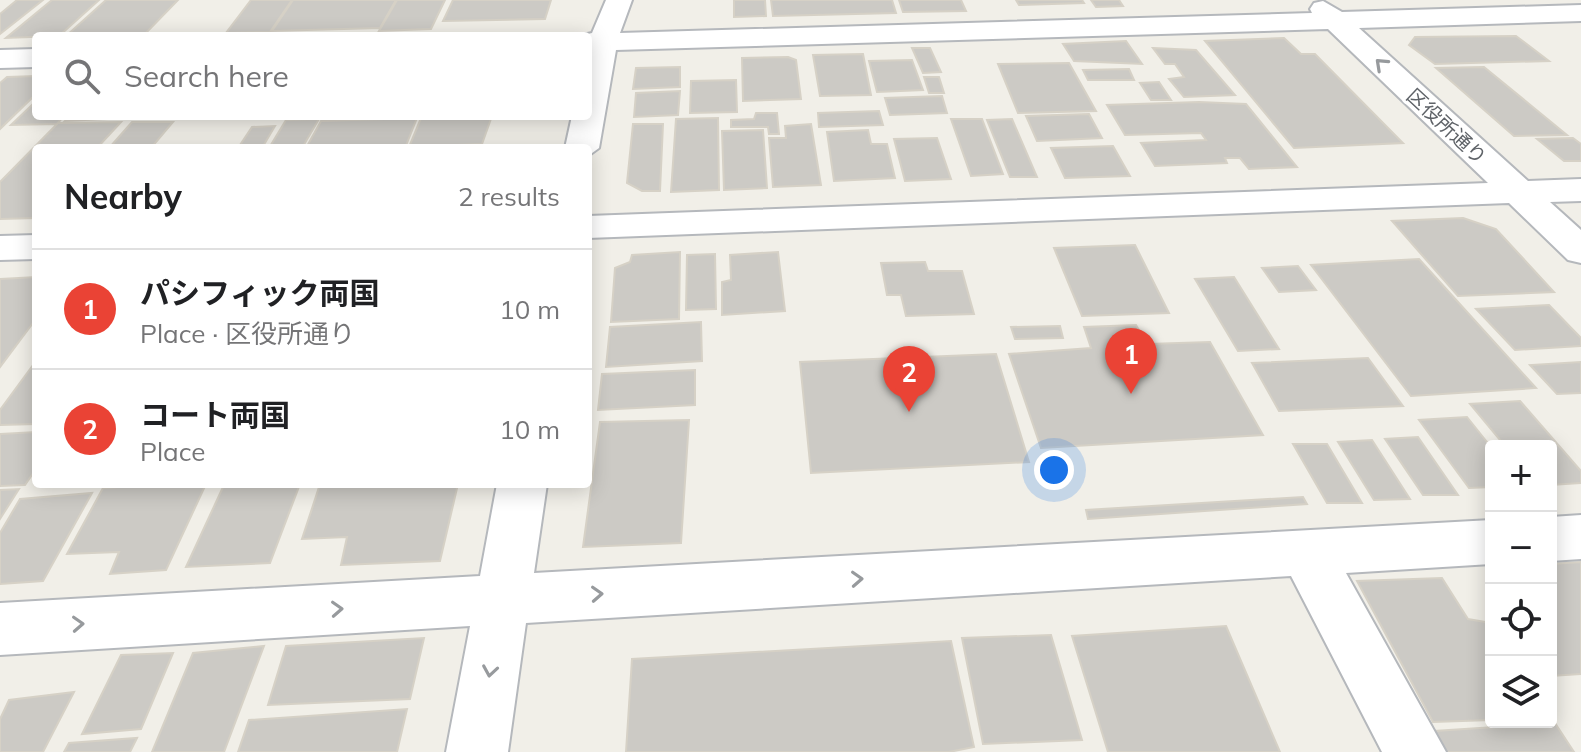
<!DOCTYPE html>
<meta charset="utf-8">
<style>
body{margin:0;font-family:Mulish,"Noto Sans JP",sans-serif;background:#f2f2f2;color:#202124}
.controls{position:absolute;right:24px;bottom:24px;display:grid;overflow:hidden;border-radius:8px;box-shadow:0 4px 20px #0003}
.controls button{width:72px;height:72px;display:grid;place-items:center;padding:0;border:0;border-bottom:2px solid #e0e0e0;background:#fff;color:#202124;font:40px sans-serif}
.you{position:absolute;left:1054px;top:470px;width:28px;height:28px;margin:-20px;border:6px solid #fff;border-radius:50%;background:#1a73e8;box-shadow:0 0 0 12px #1a73e833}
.badge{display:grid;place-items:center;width:52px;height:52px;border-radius:50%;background:#ea4335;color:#fff;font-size:26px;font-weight:700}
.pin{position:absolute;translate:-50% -66px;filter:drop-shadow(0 2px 4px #0008)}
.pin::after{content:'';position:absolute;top:42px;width:28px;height:24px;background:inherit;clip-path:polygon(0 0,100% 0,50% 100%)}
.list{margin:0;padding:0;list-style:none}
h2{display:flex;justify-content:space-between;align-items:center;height:104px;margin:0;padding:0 32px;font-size:34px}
h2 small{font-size:26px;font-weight:400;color:#757577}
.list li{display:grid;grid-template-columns:52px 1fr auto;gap:24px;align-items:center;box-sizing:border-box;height:120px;padding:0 32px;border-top:2px solid #e0e0e0}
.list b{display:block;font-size:30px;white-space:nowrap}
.list p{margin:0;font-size:26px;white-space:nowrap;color:#757577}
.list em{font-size:26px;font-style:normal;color:#757577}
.icon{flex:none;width:44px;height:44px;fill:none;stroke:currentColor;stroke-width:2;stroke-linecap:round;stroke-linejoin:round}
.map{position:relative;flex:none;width:1581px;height:752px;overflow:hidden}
.search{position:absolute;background:#fff;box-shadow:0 4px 20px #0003;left:32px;top:32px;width:560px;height:88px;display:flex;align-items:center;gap:20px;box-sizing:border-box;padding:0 28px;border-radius:8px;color:#757577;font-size:30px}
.panel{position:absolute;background:#fff;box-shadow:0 4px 20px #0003;left:32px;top:144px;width:560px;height:344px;border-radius:8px}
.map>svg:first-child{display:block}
.building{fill:#cccac5;stroke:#d6d1c6;stroke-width:2}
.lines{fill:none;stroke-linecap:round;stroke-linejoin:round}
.minor-casing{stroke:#b5b8bc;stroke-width:4}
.minor{fill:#fff;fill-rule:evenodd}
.oneway{stroke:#979a9d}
.labels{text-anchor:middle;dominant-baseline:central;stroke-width:6;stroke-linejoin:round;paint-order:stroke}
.far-street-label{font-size:20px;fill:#5f6368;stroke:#fff}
</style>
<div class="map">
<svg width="1581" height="752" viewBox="0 0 1581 752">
<rect width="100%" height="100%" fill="#f1efe8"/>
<!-- building -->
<path class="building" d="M17,0H43L0,34V14Z
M52,0H99L59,36L6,38Z
M106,0H178L143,36H66Z
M251,0H292L270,32L226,33Z
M293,0H396L380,28L272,31Z
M397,0H445L431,29L379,31Z
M453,0H551L545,19L443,21Z
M734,0H765L766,16L734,17Z
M771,0H892L896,13L773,16Z
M899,0H961L966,11L903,12Z
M1016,0H1082L1084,3L1019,5Z
M1091,0H1119L1123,6L1096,7Z
M1516,36L1549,61L1435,64L1409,45L1415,37Z
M1284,38L1301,54H1315L1403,143L1294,148L1205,41Z
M1126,41L1142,64L1074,61L1063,44Z
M912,48H930L941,72L923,73Z
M1153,48L1196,50L1235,95L1184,97L1169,79L1184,77L1175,64H1165Z
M863,54L871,95L820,96L813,55Z
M788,57L796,60L801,99L743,101L742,58Z
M912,60L923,90L877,92L869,61Z
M1069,63L1096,111L1018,113L998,64Z
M680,67V87L633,89L636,68Z
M1484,67L1567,135L1514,136L1436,68Z
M1129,69L1134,80H1088L1083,70Z
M36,76V94L0,129V83L7,77Z
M924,77H939L944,93H929Z
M736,80L737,112L690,113L691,81Z
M1159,82L1171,100H1151L1140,83Z
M680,91L678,115L634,117L636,93Z
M942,96L947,113L890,115L885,98Z
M36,101V116H64L57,124L11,125Z
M1199,102L1246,104L1297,167L1249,169L1240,158H1225L1227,163L1155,166L1141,143L1206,140L1201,133L1125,135L1107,105Z
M879,111L883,125L819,127L818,113Z
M756,113H777L779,134H769L768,127H731V120L754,119Z
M1089,114L1102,138L1037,141L1026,116Z
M70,116H177L65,121Z
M492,116L482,144L409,147L421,118Z
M417,118L405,148H306L321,121Z
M718,118L719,190L671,192L676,119Z
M319,119L302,148H269L286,120Z
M951,119H982L1003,174L971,176Z
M1012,119L1037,177H1010L987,120Z
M121,122L97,148H36V218L0,219V182L58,123Z
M132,122H173L151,148H109Z
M633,124H663L660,191H642L627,183Z
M811,124L821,185L773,187L769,138H786L785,126Z
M275,126L262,148H238L252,127Z
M763,130L767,188L724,190L722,131Z
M868,130L871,144H887L895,178L834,181L827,132Z
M937,138L951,179L905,181L894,139Z
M1573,138L1581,144V161H1564L1537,139Z
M1113,146L1130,176L1065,178L1051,148Z
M1463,218L1496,229L1554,292L1458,296L1392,221Z
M1135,245L1169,313L1082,316L1054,248Z
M680,252L679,319L611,322L615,268L630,262L632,255Z
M778,252L785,311L722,315V282L731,280L730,255Z
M715,254L716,309L686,310L687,255Z
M1419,259L1536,388L1411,396L1311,265Z
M925,262L928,271H962L974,314L906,316L901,295H887L881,263Z
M1298,266L1316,290L1279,292L1262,268Z
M36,277V319L0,367V279Z
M1234,277L1279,349L1238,351L1195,279Z
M1549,305L1581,338V346L1515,350L1476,309Z
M701,322L702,361L606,367L610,327Z
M1136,325L1147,344L1210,342L1263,435L1041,448L1009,354L1091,348L1084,327Z
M1060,326L1063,338L1015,339L1011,327Z
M996,354L1029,462L811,473L800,362Z
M1368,358L1403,406L1279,411L1252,363Z
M36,361V424L0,425V410Z
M1581,362V393L1557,394L1530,365Z
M695,370V405L598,410L602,374Z
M1520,401L1581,471V483L1551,485V446H1505L1470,404Z
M1467,417L1491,447V487L1469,488L1419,420Z
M689,420L681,543L583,547L600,422Z
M36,432V469L25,485L0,486V434Z
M1418,437L1458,495H1423L1385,439Z
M1372,440L1410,499L1374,500L1338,442Z
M1293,444H1327L1362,503H1327Z
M171,484H206L166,570L110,574L119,552L67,554L103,488Z
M257,484H300L270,563L186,567L223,487Z
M320,484H458L440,561L341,565L347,537L302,539Z
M19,489L0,519V490Z
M92,493L43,581L0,584V533L20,499Z
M1303,497L1307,504L1088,519L1086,510Z
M1581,562V674L1551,676V564Z
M1442,578L1468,619L1485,622L1491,632V720L1433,722L1357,581Z
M1226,626L1280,752H1108L1072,636Z
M1051,635L1082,740L983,744L962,638Z
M424,638L410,699L268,705L286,646Z
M951,641L974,747L949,752H626L632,659Z
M264,646L224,752H152L193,653Z
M173,653L141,729L82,734L121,655Z
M74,692L43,752H0V719L9,700Z
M407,709L397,752H238L249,720Z
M1555,723L1574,752H1446L1435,731Z
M137,738L130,752H64L69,743Z"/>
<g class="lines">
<defs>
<path id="minor" d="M606,0H632L620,33L1312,13L1310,9L1314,3L1323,1L1342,12L1581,5V21L1359,28L1528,181L1581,179V201L1550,202L1581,230V263L1568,260L1509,203L588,238V216L1488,183L1328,29L616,50L599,148L588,156V148H565L572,116H588V36H578L592,33Z
M36,49V67L0,68V50Z
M36,235V259L0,260V236Z
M497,484H547L534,573L1491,520V564L1346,573L1446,752H1382L1291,576L526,623L508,752H446L470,626L0,655V603L480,576Z
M1581,515V559L1551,561V517Z"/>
</defs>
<!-- minor casing -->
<use href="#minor" class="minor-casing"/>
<!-- minor -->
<use href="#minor" class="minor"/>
</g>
<!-- one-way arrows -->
<defs><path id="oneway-chevron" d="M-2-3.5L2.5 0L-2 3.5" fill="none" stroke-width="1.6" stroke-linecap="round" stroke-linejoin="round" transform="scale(2)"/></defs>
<g class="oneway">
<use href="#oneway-chevron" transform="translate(1381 64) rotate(-137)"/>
<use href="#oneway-chevron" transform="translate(857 579) rotate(-3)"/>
<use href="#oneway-chevron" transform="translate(597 594) rotate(-3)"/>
<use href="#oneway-chevron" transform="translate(337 609) rotate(-3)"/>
<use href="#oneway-chevron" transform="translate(78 624) rotate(-3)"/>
<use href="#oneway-chevron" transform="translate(490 671) rotate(99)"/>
</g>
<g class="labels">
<!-- far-street labels -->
<g class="far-street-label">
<text transform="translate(1447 126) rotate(43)">区役所通り</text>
</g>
</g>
</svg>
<div class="controls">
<button>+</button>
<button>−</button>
<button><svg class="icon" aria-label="locate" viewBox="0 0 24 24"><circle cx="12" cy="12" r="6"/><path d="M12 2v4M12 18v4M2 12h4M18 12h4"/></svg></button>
<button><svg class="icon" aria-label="layers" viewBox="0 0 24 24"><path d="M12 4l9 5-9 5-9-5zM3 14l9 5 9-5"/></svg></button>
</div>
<div class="you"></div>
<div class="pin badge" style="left:1131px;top:394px">1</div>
<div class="pin badge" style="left:909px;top:412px">2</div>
<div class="search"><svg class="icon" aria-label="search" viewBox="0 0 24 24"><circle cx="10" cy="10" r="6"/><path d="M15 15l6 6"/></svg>Search here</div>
<section class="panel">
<h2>Nearby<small>2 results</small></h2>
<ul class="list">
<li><span class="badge">1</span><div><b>パシフィック両国</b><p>Place · 区役所通り</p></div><em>10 m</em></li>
<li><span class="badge">2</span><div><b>コート両国</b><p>Place</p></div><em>10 m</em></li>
</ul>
</section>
</div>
